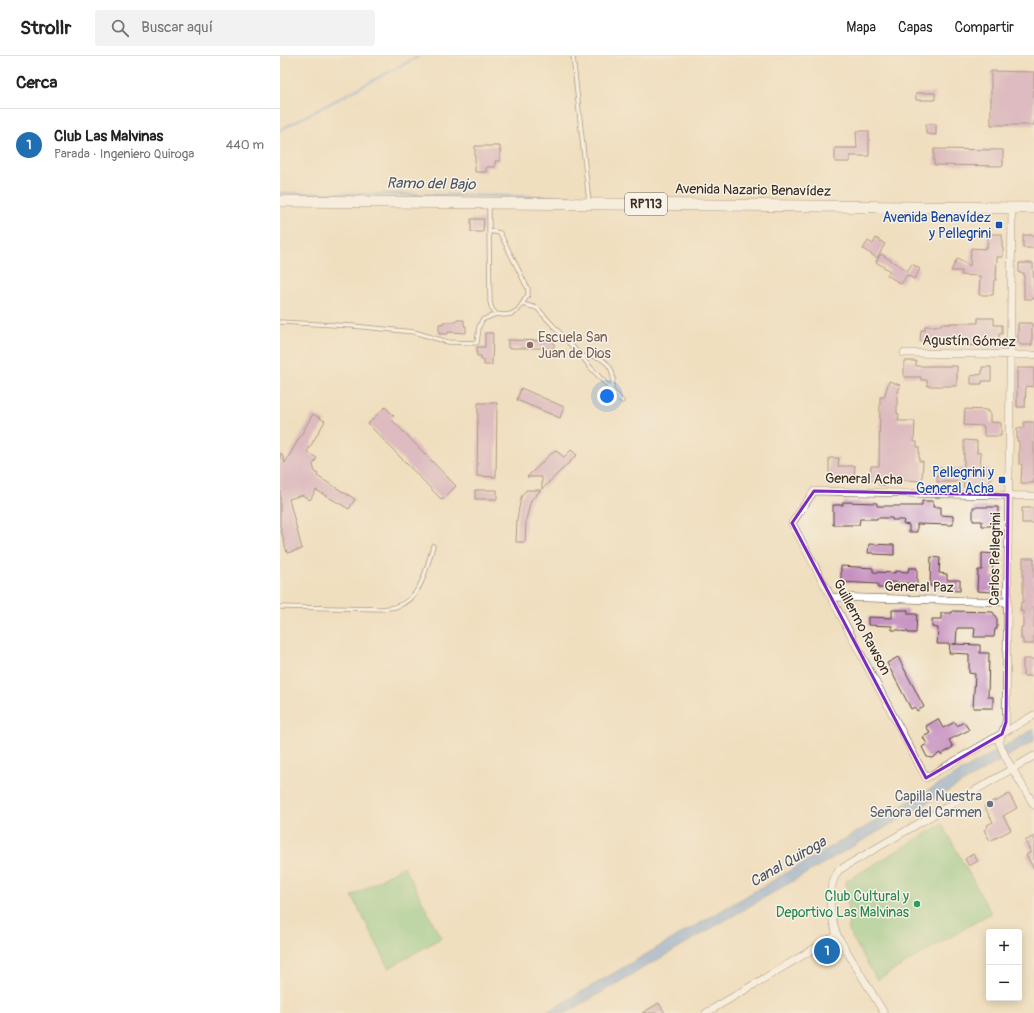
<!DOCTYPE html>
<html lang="es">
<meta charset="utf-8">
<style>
body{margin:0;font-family:Pangolin,sans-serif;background:#f2f2f2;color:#222}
.controls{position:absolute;right:12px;bottom:12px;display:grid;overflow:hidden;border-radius:4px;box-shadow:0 2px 10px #0003}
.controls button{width:36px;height:36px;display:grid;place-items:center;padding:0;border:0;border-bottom:1px solid #e0e0e0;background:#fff;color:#222;font:20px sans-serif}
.you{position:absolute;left:327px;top:340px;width:14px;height:14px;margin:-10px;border:3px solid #fff;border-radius:50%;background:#1a73e8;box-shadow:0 0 0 6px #1a73e833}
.badge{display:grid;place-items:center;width:26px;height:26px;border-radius:50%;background:#1f6fb2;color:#fff;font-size:13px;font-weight:700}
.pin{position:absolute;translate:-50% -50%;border:2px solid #fff;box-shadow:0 1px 4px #0006}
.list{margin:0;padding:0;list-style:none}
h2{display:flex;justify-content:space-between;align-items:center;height:52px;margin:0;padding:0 16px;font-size:17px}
h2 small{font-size:13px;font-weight:400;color:#767676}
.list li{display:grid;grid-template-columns:26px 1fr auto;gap:12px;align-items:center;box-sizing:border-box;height:72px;padding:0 16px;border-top:1px solid #e0e0e0}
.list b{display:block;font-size:15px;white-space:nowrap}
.list p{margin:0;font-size:13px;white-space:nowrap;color:#767676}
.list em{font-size:13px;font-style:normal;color:#767676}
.icon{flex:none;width:22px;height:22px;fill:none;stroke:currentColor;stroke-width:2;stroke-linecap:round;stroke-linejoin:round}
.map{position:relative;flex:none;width:754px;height:957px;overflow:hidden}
header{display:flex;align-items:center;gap:24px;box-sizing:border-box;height:56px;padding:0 20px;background:#fff;border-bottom:1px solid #e0e0e0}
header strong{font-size:19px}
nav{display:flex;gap:22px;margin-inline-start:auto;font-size:14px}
.search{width:280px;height:36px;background:#f2f2f2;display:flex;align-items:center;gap:10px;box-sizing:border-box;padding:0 14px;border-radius:4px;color:#767676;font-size:15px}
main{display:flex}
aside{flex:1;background:#fff}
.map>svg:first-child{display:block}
.green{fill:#82ca86;stroke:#5e7a52}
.water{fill:#72a1db;stroke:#56667c}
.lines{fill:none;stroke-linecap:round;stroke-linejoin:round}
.stream{stroke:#72a1db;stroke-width:2.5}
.building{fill:#c691c1}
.lane-casing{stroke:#564536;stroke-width:5}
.street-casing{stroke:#564536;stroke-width:8}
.primary-casing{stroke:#564536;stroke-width:12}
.lane{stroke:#fff;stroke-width:3.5}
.street{stroke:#fff;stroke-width:7}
.primary{stroke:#fff;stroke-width:11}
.marked{fill:none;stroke:#7b2cbf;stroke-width:3;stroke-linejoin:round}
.transit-dot{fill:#1a4fb4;stroke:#f7f3e8;stroke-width:1.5}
.education-dot{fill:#8d6e63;stroke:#f7f3e8;stroke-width:1.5}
.worship-dot{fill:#6b7280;stroke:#f7f3e8;stroke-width:1.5}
.leisure-dot{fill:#2e9e5b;stroke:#f7f3e8;stroke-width:1.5}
.labels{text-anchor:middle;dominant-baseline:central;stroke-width:3;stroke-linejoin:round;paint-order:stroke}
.shield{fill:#f7f3e8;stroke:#73665b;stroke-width:1}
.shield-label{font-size:13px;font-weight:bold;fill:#3b2a1e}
.street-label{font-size:14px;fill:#3b2a1e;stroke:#f7f3e8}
.transit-label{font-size:14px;fill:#164399;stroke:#f7f3e8;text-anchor:end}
.education-label{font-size:14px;fill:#785e54;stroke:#f7f3e8;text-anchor:start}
.worship-label{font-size:14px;fill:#5b616d;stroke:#f7f3e8;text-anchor:end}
.leisure-label{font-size:14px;fill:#27864d;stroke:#f7f3e8;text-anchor:end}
.water-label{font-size:15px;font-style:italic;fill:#4e5460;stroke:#f7f3e8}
</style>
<header>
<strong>Strollr</strong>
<div class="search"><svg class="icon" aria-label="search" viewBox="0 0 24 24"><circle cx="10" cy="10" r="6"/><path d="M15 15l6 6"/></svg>Buscar aquí</div>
<nav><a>Mapa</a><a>Capas</a><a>Compartir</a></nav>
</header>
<main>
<aside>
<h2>Cerca<small></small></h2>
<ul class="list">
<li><span class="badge">1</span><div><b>Club Las Malvinas</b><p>Parada · Ingeniero Quiroga</p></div><em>440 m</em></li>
</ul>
</aside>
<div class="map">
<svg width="754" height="957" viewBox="0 0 754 957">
<rect width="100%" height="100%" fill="#f7f3e8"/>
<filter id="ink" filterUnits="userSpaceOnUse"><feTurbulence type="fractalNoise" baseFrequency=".025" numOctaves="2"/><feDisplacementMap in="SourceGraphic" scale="8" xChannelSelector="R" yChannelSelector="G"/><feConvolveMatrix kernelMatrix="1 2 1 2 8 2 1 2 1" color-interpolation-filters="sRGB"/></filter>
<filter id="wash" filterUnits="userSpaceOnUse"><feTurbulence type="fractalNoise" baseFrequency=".012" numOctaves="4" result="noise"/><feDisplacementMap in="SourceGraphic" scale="16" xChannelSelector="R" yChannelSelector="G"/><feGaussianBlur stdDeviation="0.9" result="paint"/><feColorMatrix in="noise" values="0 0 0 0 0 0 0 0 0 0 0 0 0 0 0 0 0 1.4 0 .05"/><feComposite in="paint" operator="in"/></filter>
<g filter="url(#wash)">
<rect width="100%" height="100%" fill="#f0dfbf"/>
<!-- green -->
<path class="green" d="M662,768L711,857L597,924L569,876L566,825Z
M124,810L161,882L109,912L72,840Z"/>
<!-- water -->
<path class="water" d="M754,673V685L286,957H265Z"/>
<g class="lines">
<!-- stream -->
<path class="stream" d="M0,74L139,0
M0,137L301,141"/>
</g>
<g id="blocks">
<!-- building -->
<path class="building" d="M711,15L754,16V69H711Z
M636,37H655V44H636Z
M646,68H656V79L646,78Z
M576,75H589V100H570V106H555V92H577Z
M195,90H220V105H215V111H206V116H195Z
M654,93L723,94V110L654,109Z
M191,163H204L203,176H191Z
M708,178H722V192H723V201H717L716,224H714L713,239H699L700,220L681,219L682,215H671L677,203L690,210L691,192L705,193V191H707Z
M743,179H754V192H743Z
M596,182L605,188L597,202L583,193L588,185L593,188Z
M601,198L627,215L632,208L640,213L634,223L627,219L621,228L607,219L610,215L596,206Z
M739,207H753L754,243H744V217H739Z
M698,262H714V269H722V278H719V291L683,289V287H651V285H640L641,274H645V270H661V268H670V267H698Z
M176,264H184V270H186V277L168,276V278H159V268H163V266H176Z
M738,267H752V289H741L738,286Z
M205,277H213L212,309H204V304H201V300H197V291H205Z
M228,284L274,285V292H228Z
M624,305H636V310H677V330H647V324H641V321H624Z
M702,311H711V325H702V328H691V320L702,318Z
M737,312H754V331L746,330L745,351H737Z
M609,325L620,329L617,340V358H619L618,365H635L634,386H637V391H639V405H643L642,425L608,423V429H599V424H590L591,410H599L600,341H604Z
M241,332L284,351L280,362L237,344Z
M198,347H217L216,421L197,420Z
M105,351L114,360L111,363L176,430L162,444L88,368Z
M685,353L707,354V356H710V366L721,367V380H704V370L684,369Z
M33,358L45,365L27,396L37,402L33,409L35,416L38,418L37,420L75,443L69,453L36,434L30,444L22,439L9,443L22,493L7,497L0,470V398H2L5,407Z
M744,366H754V427H741L742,408H739V385H737V372H744Z
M684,384L697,385V397H701L700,412H710V427L700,426V431H683L684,426H657L658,412H684Z
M275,394L284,401L291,394L297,399L262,433V421H247Z
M549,402H559L558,410H575L574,424L549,425Z
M195,434H217V443H195Z
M246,434H261L251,444L246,464L245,486H236L237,463L241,441Z
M642,445H653V451H661V459L673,460V469L637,468V476H629V469L623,468L624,464H612V462H597V463H580L579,469H553V449H563V446L597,447V450H642Z
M693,451H718V466H711V470H702V465H693Z
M742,452H754V467H742Z
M589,488L614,489V499L594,498V497H588Z
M702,497L717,498V506H713L712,521H715L714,534L712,536L697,535L698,514H702Z
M651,501L660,502L659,517L667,518V524H680V535L659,534V530H650Z
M743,502H754V588H743V583H741V571H743V555H740L741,546L743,547Z
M561,510L593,512V516L615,517V515L628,516L629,512H637V531H628V527L608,526L607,532H598V528L561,526Z
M612,554H628V558H637L636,577H628V576L620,575V574H612V570L588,569V561L612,562Z
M672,555L713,556L717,563V573H715L714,581H694L695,572H677L676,588H672L700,589V597H709L708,641H713V652H693L695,618L689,617V598L669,597L670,588H657L658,572L652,571V563H661V557H672Z
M618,601L644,651L637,655L635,651L631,653L607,607Z
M743,603H754V620H743Z
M658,663L663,672L675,666L677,670L684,666L689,674L669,684L673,691L661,699L660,697L652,702L647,701L642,691L647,688L643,681L650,677L646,670Z
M729,738L737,752L723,760L731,774L710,785L704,774L708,771L707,769L713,766L704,750L715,744V746Z
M754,780V813L746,799L751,796L745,785Z
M693,798L698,805L689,810L685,803Z
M379,947L385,957H362Z"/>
</g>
</g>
<g filter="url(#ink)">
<use href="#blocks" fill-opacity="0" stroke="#564536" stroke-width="1"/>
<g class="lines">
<defs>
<path id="lane" d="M293,0L309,146
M209,175V148
M242,248L257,252L302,301L311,312L342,345
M0,266L73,270L134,276L168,286L197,287L199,271L202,264L216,258L224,259L231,258L238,254L248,239V233L220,177L209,175L210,246L212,253L216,258
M302,301C305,301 308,300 311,300C324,301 334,312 333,324C333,327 332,331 331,334
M0,551L103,553C107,552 111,552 115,551C142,543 146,513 153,490"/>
<path id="street" d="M732,151L726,666L719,686L726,702L754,749
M624,297L754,299
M754,440L534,435L512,467L646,722L754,659
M551,541L727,546
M426,957L557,879
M604,957L557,879C550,858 545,833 559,814L754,700"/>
<path id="primary" d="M0,145L754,152"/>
</defs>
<!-- lane casing -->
<use href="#lane" class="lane-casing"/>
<!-- street casing -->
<use href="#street" class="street-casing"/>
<!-- primary casing -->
<use href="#primary" class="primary-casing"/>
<!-- lane -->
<use href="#lane" class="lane"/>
<!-- street -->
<use href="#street" class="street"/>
<!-- primary -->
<use href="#primary" class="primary"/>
</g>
</g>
<!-- marked area -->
<path d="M0 0H754V957H0ZM534,435L728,439L726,666L722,678L646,722L512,467Z" fill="#f0dfbf" fill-opacity=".55" fill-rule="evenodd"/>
<path class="marked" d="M534,435L728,439L726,666L722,678L646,722L512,467Z"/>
<!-- markers -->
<g class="transit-dot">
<rect x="715" y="165" width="8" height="8" rx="2"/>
<rect x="718" y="420" width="8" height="8" rx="2"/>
</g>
<circle class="education-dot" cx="250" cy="289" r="4"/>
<circle class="worship-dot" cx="710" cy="748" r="4"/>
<circle class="leisure-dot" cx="637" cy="848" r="4"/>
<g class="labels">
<!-- shield labels -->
<rect class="shield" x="345" y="137" width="42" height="22" rx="3"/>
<g class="shield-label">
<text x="366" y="148">RP113</text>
</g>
<!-- street labels -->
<g class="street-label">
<text transform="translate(473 134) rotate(1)">Avenida Nazario Benavídez</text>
<text transform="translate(689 285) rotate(1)">Agustín Gómez</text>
<text transform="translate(584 423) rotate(1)">General Acha</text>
<text transform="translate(715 503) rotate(-89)">Carlos Pellegrini</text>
<text transform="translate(639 531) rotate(1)">General Paz</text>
<text transform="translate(582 571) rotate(62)">Guillermo Rawson</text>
</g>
<!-- transit labels -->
<g class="transit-label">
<text x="711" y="161">Avenida Benavídez<tspan x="711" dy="16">y Pellegrini</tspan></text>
<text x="714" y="416">Pellegrini y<tspan x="714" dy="16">General Acha</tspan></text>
</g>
<!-- education labels -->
<g class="education-label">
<text x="258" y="281">Escuela San<tspan x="258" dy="16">Juan de Dios</tspan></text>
</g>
<!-- worship labels -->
<g class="worship-label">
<text x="702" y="740">Capilla Nuestra<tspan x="702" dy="16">Señora del Carmen</tspan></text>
</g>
<!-- leisure labels -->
<g class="leisure-label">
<text x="629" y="840">Club Cultural y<tspan x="629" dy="16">Deportivo Las Malvinas</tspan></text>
</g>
<!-- water labels -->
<g class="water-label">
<text transform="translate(151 128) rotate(1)">Ramo del Bajo</text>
<text transform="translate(508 806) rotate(-30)">Canal Quiroga</text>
</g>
</g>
</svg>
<div class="controls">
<button>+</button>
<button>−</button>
</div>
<div class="you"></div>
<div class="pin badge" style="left:547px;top:895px">1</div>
</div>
</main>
